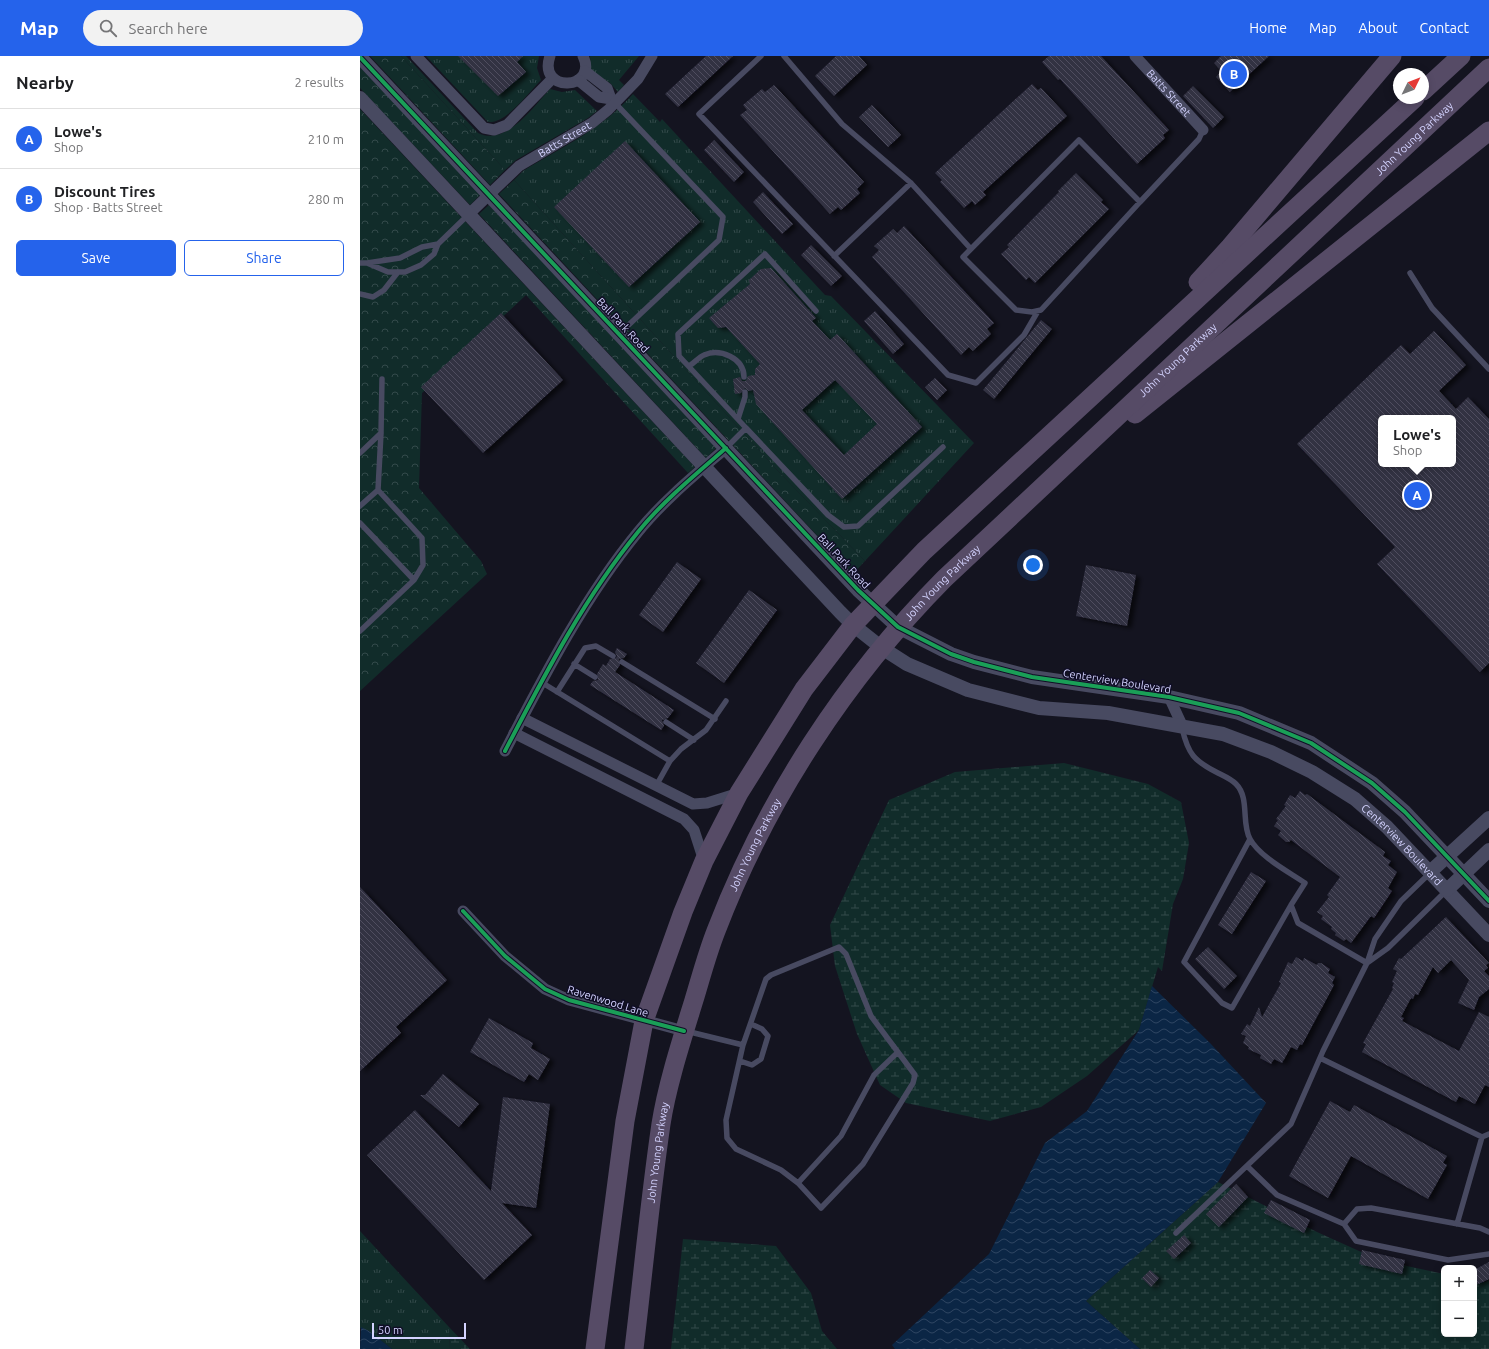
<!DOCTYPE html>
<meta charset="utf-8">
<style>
body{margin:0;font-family:Ubuntu,sans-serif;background:#f2f2f2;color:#202124}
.controls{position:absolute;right:12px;bottom:12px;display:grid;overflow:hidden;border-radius:6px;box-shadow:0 2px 10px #0003}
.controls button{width:36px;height:36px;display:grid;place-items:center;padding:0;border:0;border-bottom:1px solid #e0e0e0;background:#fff;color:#202124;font:20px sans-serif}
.compass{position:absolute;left:1033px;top:12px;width:36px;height:36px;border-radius:50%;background:#fff;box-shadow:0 2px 10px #0003;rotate:47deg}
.scale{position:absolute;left:12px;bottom:10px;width:94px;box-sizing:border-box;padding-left:4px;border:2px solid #d4d3ff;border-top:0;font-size:11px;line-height:14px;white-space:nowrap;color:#d4d3ff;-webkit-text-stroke:3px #100e26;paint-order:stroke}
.you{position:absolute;left:673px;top:509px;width:14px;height:14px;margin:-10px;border:3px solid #fff;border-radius:50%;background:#1a73e8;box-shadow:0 0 0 6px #1a73e833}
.badge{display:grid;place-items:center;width:26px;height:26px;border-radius:50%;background:#2563eb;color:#fff;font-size:13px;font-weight:700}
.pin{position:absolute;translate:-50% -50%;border:2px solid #fff;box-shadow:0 1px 4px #0006}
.popup{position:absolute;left:1018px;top:359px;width:78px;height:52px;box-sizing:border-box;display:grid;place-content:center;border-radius:6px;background:#fff;filter:drop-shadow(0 1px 3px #0005);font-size:13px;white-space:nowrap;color:#757577}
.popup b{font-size:15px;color:#202124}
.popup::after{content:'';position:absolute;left:50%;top:100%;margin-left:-8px;border:8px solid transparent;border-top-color:#fff}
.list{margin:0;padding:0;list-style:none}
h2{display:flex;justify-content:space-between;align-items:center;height:52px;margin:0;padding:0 16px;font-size:17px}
h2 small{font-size:13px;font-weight:400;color:#757577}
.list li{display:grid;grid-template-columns:26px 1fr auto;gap:12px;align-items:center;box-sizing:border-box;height:60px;padding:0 16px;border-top:1px solid #e0e0e0}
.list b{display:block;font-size:15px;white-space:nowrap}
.list p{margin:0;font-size:13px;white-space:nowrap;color:#757577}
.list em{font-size:13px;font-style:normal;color:#757577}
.actions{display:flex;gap:8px;padding:12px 16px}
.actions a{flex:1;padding:9px 0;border:1px solid #2563eb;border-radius:6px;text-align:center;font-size:14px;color:#2563eb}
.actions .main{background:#2563eb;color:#fff}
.icon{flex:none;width:22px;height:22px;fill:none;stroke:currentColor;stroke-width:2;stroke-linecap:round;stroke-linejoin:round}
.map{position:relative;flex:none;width:1129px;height:1293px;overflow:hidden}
header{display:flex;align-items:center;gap:24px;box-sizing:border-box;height:56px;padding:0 20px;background:#2563eb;color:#fff}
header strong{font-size:19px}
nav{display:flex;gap:22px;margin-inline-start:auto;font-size:14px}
.search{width:280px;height:36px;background:#f2f2f2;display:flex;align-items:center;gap:10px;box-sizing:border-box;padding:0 14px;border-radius:22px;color:#757577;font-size:15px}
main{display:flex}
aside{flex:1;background:#fff}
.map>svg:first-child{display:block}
.grass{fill:url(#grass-tufts)}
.wetland{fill:url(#wetland-marsh)}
.park{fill:url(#park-crowns)}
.water{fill:url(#water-waves)}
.building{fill:url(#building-back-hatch);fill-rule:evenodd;filter:url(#shadow)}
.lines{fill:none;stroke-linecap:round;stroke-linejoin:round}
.service{stroke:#484a61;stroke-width:5.5}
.minor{stroke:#484a61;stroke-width:11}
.tertiary{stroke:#484a61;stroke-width:14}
.trunk{stroke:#564b66;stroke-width:19}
.cycleway-casing{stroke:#100e26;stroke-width:6}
.cycleway{stroke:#1a9f57;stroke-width:4}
.labels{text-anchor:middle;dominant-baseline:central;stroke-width:3;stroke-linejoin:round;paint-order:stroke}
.street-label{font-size:11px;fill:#d4d3ff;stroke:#100e26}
</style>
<header>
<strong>Map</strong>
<div class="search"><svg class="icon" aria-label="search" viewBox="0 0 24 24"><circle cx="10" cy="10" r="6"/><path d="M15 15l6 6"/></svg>Search here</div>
<nav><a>Home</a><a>Map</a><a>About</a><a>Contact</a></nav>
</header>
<main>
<aside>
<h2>Nearby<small>2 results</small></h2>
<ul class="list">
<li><span class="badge">A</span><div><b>Lowe's</b><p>Shop</p></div><em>210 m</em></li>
<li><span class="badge">B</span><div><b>Discount Tires</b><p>Shop · Batts Street</p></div><em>280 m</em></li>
</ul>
<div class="actions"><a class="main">Save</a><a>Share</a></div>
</aside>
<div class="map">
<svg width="1129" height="1293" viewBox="0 0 1129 1293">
<defs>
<pattern id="grass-tufts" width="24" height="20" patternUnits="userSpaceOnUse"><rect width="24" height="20" fill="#112c2a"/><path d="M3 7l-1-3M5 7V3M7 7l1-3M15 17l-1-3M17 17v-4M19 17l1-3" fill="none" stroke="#334a4a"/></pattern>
<pattern id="wetland-marsh" width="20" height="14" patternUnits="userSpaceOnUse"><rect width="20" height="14" fill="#112c2a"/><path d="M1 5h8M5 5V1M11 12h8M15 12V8" fill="none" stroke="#334a4a"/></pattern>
<pattern id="park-crowns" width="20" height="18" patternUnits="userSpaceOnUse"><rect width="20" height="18" fill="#112c2a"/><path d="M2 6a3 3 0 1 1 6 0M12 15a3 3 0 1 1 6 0" fill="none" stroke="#334a4a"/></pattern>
<pattern id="water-waves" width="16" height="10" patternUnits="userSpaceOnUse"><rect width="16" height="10" fill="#0b2645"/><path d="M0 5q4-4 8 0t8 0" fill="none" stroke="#2e4561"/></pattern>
<pattern id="building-back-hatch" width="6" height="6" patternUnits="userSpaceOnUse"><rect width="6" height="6" fill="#323143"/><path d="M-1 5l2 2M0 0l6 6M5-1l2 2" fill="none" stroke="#4f4e5f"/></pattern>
<filter id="shadow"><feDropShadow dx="4.5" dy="2.5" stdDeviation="2" flood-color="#0009"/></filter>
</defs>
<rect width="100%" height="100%" fill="#141420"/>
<!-- grass -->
<path class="grass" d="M41,0H46L118,77C146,91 174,50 190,33L202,36L215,34L237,55L228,62L156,104L145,114Z
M66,0H179L177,12L181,24C168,37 146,68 128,66Z
M230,0H279L259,24L264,29L258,36L250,27L231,15Z
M273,38L300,66L302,63L465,239L471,240L614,387L505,505L416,413L154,124L163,115C202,91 242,73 273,38Z
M0,1175L89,1271L90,1293H32L9,1275L0,1272Z"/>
<!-- wetland -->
<path class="wetland" d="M704,707L788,728L821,746L829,787L823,823L813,848L802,915L798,911L779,974L727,1020L681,1051L630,1065L546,1047L520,1029L497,978L475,910L470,869L529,744L595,716Z
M858,1126L957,1176L1019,1204L1084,1218V1278H1114V1224L1125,1226L1129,1224V1293H780L726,1245Z
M323,1183L416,1190L451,1237L462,1275L477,1293H311Z
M89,1271L110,1293H90Z"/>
<!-- park -->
<path class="park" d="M10,0H41L145,114L130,129Z
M0,11L120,139L110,149L0,32Z
M0,53L335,411L328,417L166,239L62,337L59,432L121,505L127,518L0,635Z
M154,124L416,413L505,505L493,518L139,138Z
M129,149L356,392L346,402L119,158Z"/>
<!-- water -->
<path class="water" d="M792,930L850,987L906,1047L858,1126L726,1245L780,1293H535L532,1289L629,1198L685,1087L727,1055L779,974Z
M1,1271L9,1275L32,1293H0Z"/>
<!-- building -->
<path class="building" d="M98,0H163L157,6L166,16L138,40Z
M346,0H373L318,51L305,38Z
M476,0H499L507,9L474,40L455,20Z
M689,0H741L809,74L803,79L805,82L777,108L700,23L698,24L682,6Z
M861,0H909L870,36L856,21L861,15L854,7Z
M672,28L678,34L681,32L707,60L623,136L626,139L615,149L612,145L604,152L580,126L582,124L575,117Z
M414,29L504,126L497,133L500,137L481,154L478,151L470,158L380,59L387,54L383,49L402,33L405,36Z
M833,30L864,61L853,72L823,40Z
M512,49L541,79L528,91L499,61Z
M354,84L384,116L374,126L344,94Z
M265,85L340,166L269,231L194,151Z
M716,117L743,144L741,146L749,153L675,227L669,221L666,224L641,198L649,191L647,189L699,136L698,135Z
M403,136L433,168L422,178L393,146Z
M544,170L634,267L627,273L631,278L613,295L609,291L601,299L512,201L519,194L514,190L533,173L537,177Z
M451,189L482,220L471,230L441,199Z
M411,212L456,262L452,265L470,284L477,278L562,371L482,443L396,348L393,334L389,335L385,332L381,337L375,338L373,323L380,321L382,325H386L388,320L395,319V313L400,308L366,271L358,272L349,262L390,228L389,224L401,213ZM475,324L517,368L484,399L442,354Z
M515,255L544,288L533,298L504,265Z
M141,257L203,324L123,397L61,331Z
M681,264L692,273L634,343L623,334Z
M1074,275L1106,309L1079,335L1096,353L1108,341L1129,363V607L1120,616L1017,508L1035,491L937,388L1041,289L1050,298ZM1021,362H1093V408H1021Z
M575,322L587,334L577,344L565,331Z
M317,506L341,523L303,576L279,559Z
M726,509L776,519L767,570L716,560Z
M389,534L417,554L364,627L336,607Z
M257,592L267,598L264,602L259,603L260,609L255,616L314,654L308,662L302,664L304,670L301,674L230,629L233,625L238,624L237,618L243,608L246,610L250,603L256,602L257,600L255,596Z
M940,735L945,739L947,738L1025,796L1023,800L1031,805L1028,809L1037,816L1028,832L1032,835L1014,862L1011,860L991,887L986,883L984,885L975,879L976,877L971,873L972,871L961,863L963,860L957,856L969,841L967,839L980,821L931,784L929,786H926L918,779L921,775L914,770L918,764L916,763L926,750L924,749L930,739L935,742Z
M891,816L906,825L872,878L858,869Z
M0,831L87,924L36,971L41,977L0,1015Z
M1086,861L1129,907L1126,909L1128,912L1124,915L1129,920V933L1119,941L1114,954L1098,947L1109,924L1091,904L1078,917L1073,911L1058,939L1055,938L1053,943L1051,942L1041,961L1044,962L1042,965L1099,995L1119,956L1129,961V1031L1125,1029L1115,1048L1099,1040L1096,1046L1002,996L1006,988L1003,987L1033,933L1032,932L1034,927L1032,926L1037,915L1033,913L1039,902L1041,903Z
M848,891L877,920L864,933L835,903Z
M936,901L943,905L944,902L957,909L958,907H961L970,913L968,917L975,921L972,927L974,929L942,989L940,988L937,994L931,991L922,1007L914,1003L911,1008L900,1002L901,999L888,993L889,991L883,987L886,980L881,978L887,968L890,970L899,951L902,961L921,927L919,926L928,906L932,908Z
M129,962L173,987L171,992L190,1003L178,1024L169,1018L164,1026L110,996Z
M83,1018L119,1048L99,1071L60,1039H65Z
M143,1041L190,1048L176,1152L142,1147L172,1179L124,1224L7,1099L55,1054L131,1135Z
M970,1045L990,1056L994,1049L1087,1100L1083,1107L1087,1109L1068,1143L991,1100L968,1142L929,1120Z
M876,1128L888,1141L859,1171L846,1158Z
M911,1144L950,1164L944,1177L904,1157Z
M824,1179L831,1187L814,1203L806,1195Z
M1002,1194L1045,1204L1042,1218L999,1208Z
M1129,1206V1223L1114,1230V1214Z
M790,1214L799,1222L791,1231L782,1222Z"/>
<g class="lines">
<!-- service -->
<path class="service" d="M401,0L339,58L588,319L616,327L664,279L678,255
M424,0L482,68L551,127L611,193
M255,47L363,161L359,184L259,278
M719,84L780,146L681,254L672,256L656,254L603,201Z
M780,146L839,83L843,74
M474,200L551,127
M0,207H7L28,216H45L61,209L74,198L78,188L108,159
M7,207L40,202L62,191L78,188
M1050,217L1072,252L1129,313
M0,238L13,241L24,234L38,216
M329,310C334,307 339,301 344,299C360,292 384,302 384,321
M378,363L385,341V336
M386,372L468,459L484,471L498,470L583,391
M366,392L386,372L319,300L318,278L405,198L456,255
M0,397L21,377
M0,450L18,434L21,377L22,323
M0,467L54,524
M0,575L54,524L63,509L62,482L18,434
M262,606L355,663
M214,608L235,621
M181,626L310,705
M197,636L225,592L236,590L253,600
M306,666L334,684
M822,672C828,698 834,705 858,717C864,720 871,723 876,728C890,742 881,767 890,783C900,801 929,816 945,827L931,849L938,867L1007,907
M296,730L310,705L321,693L346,674L366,645
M890,783L824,906L862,947L872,952L931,849
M479,891L486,898L511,960L555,1019L553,1027L503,1108L461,1152L438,1127L421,1114L376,1093L367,1082L366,1064L383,989L406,923L411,919Z
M1007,907L1028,892L1086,835
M326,975L383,989
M960,1002L1122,1081L1097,1168
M380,1005L392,1009L401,1003L408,980L402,973L391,968
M1122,1081L1129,1078
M887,1110L917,1139L984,1168L996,1185L1088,1204L1129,1198
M438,1127L481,1080L514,1019L537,997
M984,1168L997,1153L1011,1152L1120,1172L1129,1176
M816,1177L931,1068L963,995L1007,907L1015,883L1041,845L1070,817"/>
<!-- minor -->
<g class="minor">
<path d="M56,0L124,72L134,74L147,69L193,22"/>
<path d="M190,0C177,38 239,34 223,0"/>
<path id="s1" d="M775,0L843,74"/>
<path d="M225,15L247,32L251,43L255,47"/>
<path d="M218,24L239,41L251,43"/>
<path id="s2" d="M109,158L159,110L232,67L248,54L278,23L292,0"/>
<path d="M809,641L822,669"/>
<path d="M162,662L333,748L347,747L379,737"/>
<path d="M154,677L324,763L334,774L344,805"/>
<path d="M145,695C184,620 224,542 278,476C303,445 336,418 366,392"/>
<path d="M103,855L145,900L185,933L209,944L324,975"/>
</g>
<!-- tertiary -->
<g class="tertiary">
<path d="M0,1L498,534L538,571L591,598L614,606L672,621L809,641L879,657L951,687L1012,727L1045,756L1129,845"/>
<path id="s3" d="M0,42L480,556L493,569L522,592L547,608L608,634L679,652L748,657L863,678L911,696L952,716L995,743L1027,771L1129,879"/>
<path d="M1070,816L1129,762"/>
<path d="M1087,834L1129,794"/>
</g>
<!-- trunk -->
<g class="trunk">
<path d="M1063,35L1101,0"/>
<path d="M838,226L870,191L1032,0"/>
<path d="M775,358L1129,75"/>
<path d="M235,1293L265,1065L284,965L323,856L344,805L379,737L444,633L493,569L564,495L1055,42"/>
<path id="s4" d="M274,1293C283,1218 290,1143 301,1068C307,1029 322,983 334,944C341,921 347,898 356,875C406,744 486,622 584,523L1129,12"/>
</g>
<defs>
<path id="cycleway" d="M0,1L498,534L538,571L591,598L614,606L672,621L809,641L879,657L951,687L1012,727L1045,756L1129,845
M145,695C184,620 224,542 278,476C303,445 336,418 366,392
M103,855L145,900L185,933L209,944L324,975"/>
</defs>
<!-- cycleway casing -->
<use href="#cycleway" class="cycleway-casing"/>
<!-- cycleway -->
<use href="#cycleway" class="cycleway"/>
</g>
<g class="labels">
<!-- street labels -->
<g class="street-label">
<text stroke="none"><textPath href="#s1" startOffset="50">Batts Street</textPath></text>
<text stroke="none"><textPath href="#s4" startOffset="1494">John Young Parkway</textPath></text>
<text stroke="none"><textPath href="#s2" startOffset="122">Batts Street</textPath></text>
<text transform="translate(263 269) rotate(47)">Ball Park Road</text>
<text stroke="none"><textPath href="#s4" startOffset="1170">John Young Parkway</textPath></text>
<text transform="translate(484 505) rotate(47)">Ball Park Road</text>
<text stroke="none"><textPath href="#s4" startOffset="846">John Young Parkway</textPath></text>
<text transform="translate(757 625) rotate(9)">Centerview Boulevard</text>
<text stroke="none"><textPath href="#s4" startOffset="522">John Young Parkway</textPath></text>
<text stroke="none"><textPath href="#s3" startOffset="1327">Centerview Boulevard</textPath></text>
<text transform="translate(248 945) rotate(17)">Ravenwood Lane</text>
<text stroke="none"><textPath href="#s4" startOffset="198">John Young Parkway</textPath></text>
</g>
</g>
</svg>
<div class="controls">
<button>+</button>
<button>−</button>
</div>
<svg class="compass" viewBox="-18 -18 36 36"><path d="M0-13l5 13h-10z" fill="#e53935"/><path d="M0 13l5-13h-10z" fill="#757577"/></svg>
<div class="scale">50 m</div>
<div class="you"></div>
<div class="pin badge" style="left:1057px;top:439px">A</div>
<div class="popup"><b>Lowe's</b>Shop</div>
<div class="pin badge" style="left:874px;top:18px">B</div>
</div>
</main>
